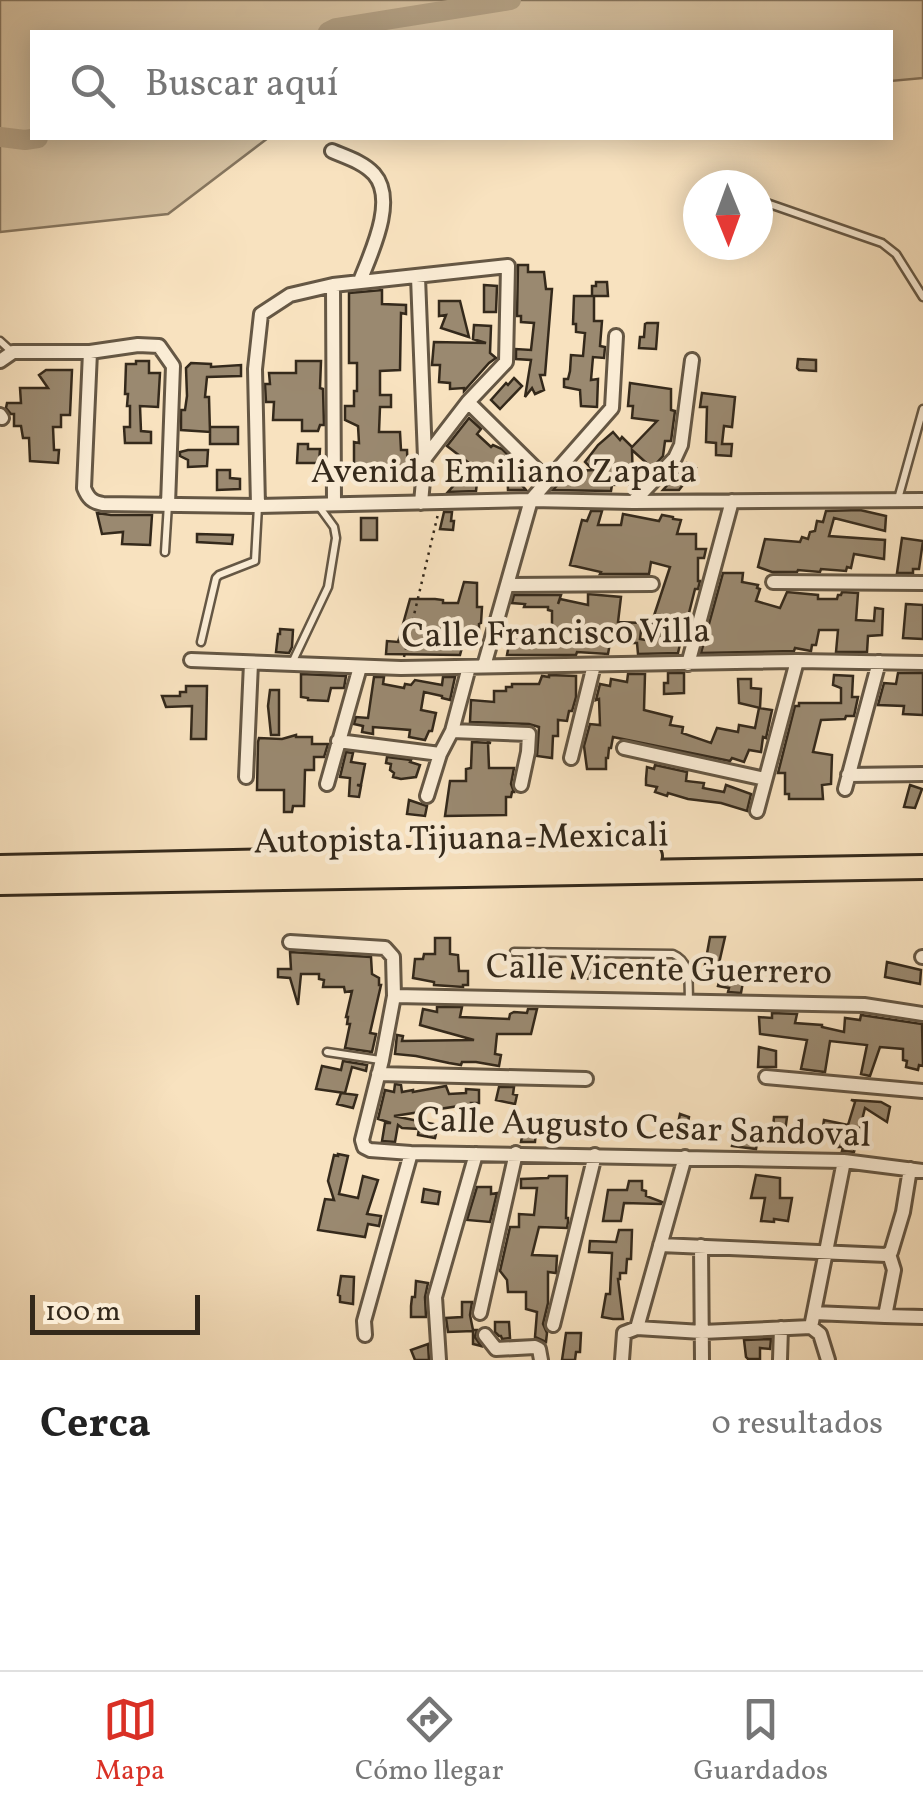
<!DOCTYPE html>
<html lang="es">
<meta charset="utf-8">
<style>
body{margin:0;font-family:Vollkorn,serif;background:#f2f2f2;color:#222}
.compass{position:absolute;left:683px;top:170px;width:90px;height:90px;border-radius:50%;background:#fff;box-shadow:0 5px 25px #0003;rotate:179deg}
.scale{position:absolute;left:30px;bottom:25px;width:170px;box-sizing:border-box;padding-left:10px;border:5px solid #34291b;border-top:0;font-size:28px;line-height:35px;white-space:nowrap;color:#34291b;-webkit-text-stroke:8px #faecd5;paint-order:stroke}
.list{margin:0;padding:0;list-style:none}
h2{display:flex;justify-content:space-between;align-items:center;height:130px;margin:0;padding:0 40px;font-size:42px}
h2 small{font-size:32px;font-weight:400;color:#767676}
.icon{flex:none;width:55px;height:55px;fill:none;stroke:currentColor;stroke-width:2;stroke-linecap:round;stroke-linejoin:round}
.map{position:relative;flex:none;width:923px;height:1360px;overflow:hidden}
.search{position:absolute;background:#fff;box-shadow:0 5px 25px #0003;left:30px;right:30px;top:30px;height:110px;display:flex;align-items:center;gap:25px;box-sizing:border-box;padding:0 35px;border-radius:0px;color:#767676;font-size:38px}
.sheet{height:310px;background:#fff}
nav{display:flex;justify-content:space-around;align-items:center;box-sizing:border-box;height:140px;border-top:2px solid #e0e0e0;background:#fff;font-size:28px;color:#767676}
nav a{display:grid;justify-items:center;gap:5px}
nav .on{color:#d93025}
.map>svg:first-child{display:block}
.green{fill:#d7c3a3;stroke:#86765f;stroke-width:2.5}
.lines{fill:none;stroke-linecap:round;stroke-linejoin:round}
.river{stroke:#b5a387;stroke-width:20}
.building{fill:#9a8970;stroke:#34291b;stroke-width:2.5}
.service-casing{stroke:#655744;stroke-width:11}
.minor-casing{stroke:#655744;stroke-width:18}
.motorway-casing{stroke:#34291b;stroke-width:28}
.path{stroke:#34291b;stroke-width:2.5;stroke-dasharray:2.5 5;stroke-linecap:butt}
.service{stroke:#faecd5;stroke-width:6}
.minor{stroke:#faecd5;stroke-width:12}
.motorway{stroke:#f8e2bf;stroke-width:22}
.labels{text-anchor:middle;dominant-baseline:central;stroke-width:9;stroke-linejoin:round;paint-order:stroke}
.street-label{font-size:35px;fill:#34291b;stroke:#faecd5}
</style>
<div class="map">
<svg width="923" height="1360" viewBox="0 0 923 1360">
<rect width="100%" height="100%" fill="#f8e2bf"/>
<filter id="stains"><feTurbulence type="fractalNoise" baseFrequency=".002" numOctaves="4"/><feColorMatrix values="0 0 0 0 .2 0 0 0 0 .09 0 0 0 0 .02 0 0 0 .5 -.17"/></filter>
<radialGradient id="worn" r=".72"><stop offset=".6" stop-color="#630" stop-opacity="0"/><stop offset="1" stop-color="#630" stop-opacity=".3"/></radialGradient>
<!-- green -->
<path class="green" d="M0,0H923V78L891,81L890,32H32V138H268L168,214L0,232Z"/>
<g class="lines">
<!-- river -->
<path class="river" d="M328,32L336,28L511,0
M0,137L25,140L38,138"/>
</g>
<!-- building -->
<path class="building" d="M518,265H528V272H544L546,289H552L545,375H540L544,390L535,394L532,388L525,397L531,360L516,359V349L531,350L534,323L521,322V316H517Z
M596,282H607L608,296H592V286H596Z
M484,285L497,286L496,312H484Z
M382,290V304L406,305V314L401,313L400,370L380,371V395H391V407H380L379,432H400L401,450H407L408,476H399V466L354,465V442L359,443L358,426L345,420V406H354V391H357V363H349V293Z
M574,296H594V321H602L600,346L605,347L604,358L593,357L591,380L598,379L597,407L581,406L580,390L564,387V379H568L570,371L571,355L583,356L585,333L576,332V324H573Z
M439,301H460L469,337L441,328L446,315L439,316Z
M647,323H658L656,349L639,348L640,337H644L645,324Z
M474,325L491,326L490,353L496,358L489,363L464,391V388L450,389V383L439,382L440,365H432L434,342L486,343L473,339Z
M798,359L816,360V371L799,370L797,368Z
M136,361H149V373H160L158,407L140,406L141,431L151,432V443H125L124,427H130V406H127L128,394H125L126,364H136Z
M296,361H321L320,388L323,389L324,425H320L318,431H302V420H273L274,402H266L265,384H270L269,373H296Z
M191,363L211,364V367L241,365V376L207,377L205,397H209L210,432L181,430V410H185L187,396L186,368Z
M46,370H72L70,415H61V427H53L54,450H59L58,463L30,461L29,438H23L21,426H14V414H11L6,408L7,403H21L20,388H48L39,375Z
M514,378L522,386L500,409L491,400L506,383L508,385Z
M630,383L671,389V410L675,411L671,441H665L663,456L652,468L632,450L633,484L612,485L611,491L553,490L570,471L593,470L585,462L598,445L613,432L620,440L622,437L632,447L657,421L632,418L633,406H628Z
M702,393L735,397L732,427L724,426L722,444H732L731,456L716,455V443L706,442L707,407H700Z
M469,418L481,429L477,434L491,447L493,445L502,449L523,470L526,476L520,483L526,490H508L507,462L488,484L478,474L476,491L448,492L470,467L465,463H469L447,446Z
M210,427H238V444H210Z
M298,444H308V449H320L319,463H297Z
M188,450H208L207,466L188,467V460L180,456V452Z
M687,463L696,468L679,490H663Z
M217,470H230V478L240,479V489L217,490Z
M860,510L886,516L885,531L834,518L829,536L885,540L884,559L854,554L851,568L847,567L846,571L821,569L820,572L798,570L797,572H772L758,567L765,539L800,542L802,537L808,539L810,532L815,531L817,521L823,522L826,511Z
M591,511H602L598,525H621L623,514L659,521L662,515L673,517V519L681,520L677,534H696V549H706L704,558H698V581H700L698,589H695L684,633L683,631L678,653L638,654L637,643H610L608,654L577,652L576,655H507L510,639L529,640L531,635L535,636L537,627L552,631V611L548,610V607H524L525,604L512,603L514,595H561L558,604L560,599L588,605V594L621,597L618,622L642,623L640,639L646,640L670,567L651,562L649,574H600L601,572L570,565L582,520L587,521Z
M444,512H452L451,521H454L453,530L440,529Z
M97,513L111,515H152L150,545L122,544L123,532L102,534Z
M361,518H377V540H361Z
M197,534L233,535L232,544L197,542Z
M902,538L923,541L919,569H913V573H897Z
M723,573H743L742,582L758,585L757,588L760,589L756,601L780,608L787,592L818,595V599H837L838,595H841L842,592L858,593L856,620L874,621L875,608L883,609L882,635L868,636L867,652H836L838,630H819L816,645H812L811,651L795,648L794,651L701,653Z
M464,582L477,583V607H482L481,623L479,624V634L466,632L460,655L386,654L387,641L398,642L410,599H435L443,600V603H458Z
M906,604L923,605V639L903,638Z
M280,629L293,630L292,647L289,653L276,652L278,634H280Z
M668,673H684V693L664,694V683H668Z
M898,673H923V715L903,714L904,706L878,705L884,683L896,684Z
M301,674L346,676L344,688H331L328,701L308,700V698L301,697Z
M628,674H645L644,710L672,717L670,725L683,727L682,733L711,743L717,728L738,732L739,725L755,728L759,708L772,710L766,738L763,737L761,752L749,750L744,762L732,758L730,761L613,737L611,748H609L608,758H606V769H587L584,746L590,724L600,725L599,699L596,700L600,684L610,686L611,679L627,682Z
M549,675L576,676V697L572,711H569L567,721L558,720V736H553L552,758L537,756L539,727L529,724L470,722L471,700L494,702V691H506V687H512V684H539L542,676L549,677Z
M834,675L853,676L852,697H858L854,716H846L845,719L821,720L813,752L832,755L831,784L822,785L823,799H789V794H785V773H778L795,706H799V703H841V688L833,685Z
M374,677H384L383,684L404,688L405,684L411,685L415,680L442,685L443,677H455L450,700L442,698V696L424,692L421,710L436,713L432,731H429L425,740L409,737L410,730L373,727V734L362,732L363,726L354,724L356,717L368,718Z
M738,679H751V688L761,689L760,708L739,703Z
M186,686H207L206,739H191L192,706L166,707L162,696H180V692H186Z
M270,690H279V735H271L268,706Z
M296,735V737H312V744H328L324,757H314V770H305L304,806H293L292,812H284V790H257L258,742L259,738L282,739Z
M472,742L491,743L488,742L489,768H514L511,784L514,792H512L511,797H506V815L445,816L450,781H466V769L471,768Z
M346,752L353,753L351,762L365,764L361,785H357L361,786L359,797L349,796L350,778L340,777Z
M387,757L411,760L410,762L420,765L416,777L401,779L393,777L394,773L390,770L391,764L386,763Z
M655,765L687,772L686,781L704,783L703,788L724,792L726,785L751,794L747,811L721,803L688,799L668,793L667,796L655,792L657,787L646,785V779L647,767L654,769Z
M910,785L922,789L915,808L904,807Z
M409,800L427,806L425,816L407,814Z
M710,937H725L717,972L704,970Z
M435,938H450V954L458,955L459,971H468V985H463V987L434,985V982L413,978L415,959H423L424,954H435Z
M290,952L371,957L372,974L379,978V985H381L370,1033L376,1034L372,1052L345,1048L350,1024H347L348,1017H346L352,991L345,992L344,987H323L324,980L319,979V974H301L298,1005L290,978L278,977V969H291Z
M887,962L921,970L920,984L885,977Z
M577,966L599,970L597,979L572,978L574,968Z
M720,977L743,982L741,993L728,992L729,988L718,986Z
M437,1007H462L460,1017L509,1019L510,1014L514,1012L527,1013L528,1009H537L531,1034H497L495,1054L501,1055L499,1066L476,1062H462L461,1065L449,1063L416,1056L395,1054L397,1035L403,1036L402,1041L474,1040L420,1025L423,1009L437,1012Z
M772,1013L797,1014L795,1023L822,1025V1027L844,1032L845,1018L860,1020L861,1015L922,1024L923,1066L919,1065L918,1070L906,1067L907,1061L903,1060V1049L880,1047L870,1076L861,1074L867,1045L830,1041L825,1072L801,1069L807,1040L760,1034L759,1017L772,1018Z
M759,1047L776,1051V1067H758Z
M343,1061L367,1065L366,1071L352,1067L345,1093L316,1089L322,1066L341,1070Z
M395,1084L401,1085L402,1092L413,1090V1092L446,1086L449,1094L466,1093V1089L479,1090V1103H471L472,1110L459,1111V1106L394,1116L438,1125L435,1138L418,1135L419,1129L402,1128L398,1125L395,1142L382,1141L385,1123H391L378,1119L385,1090L394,1092Z
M499,1087H514L513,1094L517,1095L515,1104L496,1100Z
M341,1093L357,1095L353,1108L337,1104Z
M851,1100L881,1102L890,1107L887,1122L865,1108L854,1152L842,1151L843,1147H838L840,1137L822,1133L824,1120L848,1125L855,1102Z
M680,1114L689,1117L684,1140L675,1138Z
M774,1117H787L784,1139L758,1138L756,1149L732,1146L737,1122L747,1123V1126L773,1128Z
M525,1121H537L535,1142H521Z
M338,1154L348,1156L339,1194L358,1198L363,1176L378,1180L367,1214L381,1216L379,1226L368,1224L365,1237L318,1230L325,1199L334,1200L328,1181L334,1155L338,1156Z
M756,1175L780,1178V1198H792L788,1221L774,1219V1222L761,1221L765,1198H751Z
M549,1176H567L566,1218H568V1222L567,1228L539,1227L532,1255L557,1256L556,1273L548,1272V1303L543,1324L547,1333L546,1342L535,1337L537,1312L526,1309V1292H508L507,1280L500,1271L510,1227H519V1214L534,1215L537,1188H521V1179L548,1178Z
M629,1181H642V1190L646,1191V1196L662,1202L661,1204L624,1203L621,1221H603L608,1190H627Z
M477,1187H491V1194L497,1193L490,1222L467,1220Z
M424,1189L440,1192L438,1204L422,1202Z
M619,1230H632L631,1259H627L626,1273H620V1279H618L623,1319H613L602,1317L606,1294H610L612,1253L589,1252L590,1241L616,1242Z
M341,1276L354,1277L353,1304L340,1302V1296L338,1295Z
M416,1281L428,1283L425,1297L426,1317H411V1306L412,1297H415Z
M462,1302H472L470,1315L473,1330H477L475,1337L481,1346L473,1344V1331L448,1332L446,1318L462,1317Z
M495,1322H509L510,1338L502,1339L501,1336H499L495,1332Z
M566,1333H581L580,1352H576L575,1360H562Z
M771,1339L770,1349L760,1348V1359H748L746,1357L744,1340Z
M428,1344L429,1360H415L411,1350Z"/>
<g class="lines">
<defs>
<path id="service" d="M709,183L714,185
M758,200L882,243L896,254L923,297
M0,341L12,352
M898,499L923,409
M165,552L168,504
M201,642L216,578L219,575L255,561L258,506
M292,663L328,587L336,538L334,527L318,505
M514,952L673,954C692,962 688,982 689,1001
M327,1052L380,1060"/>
<path id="minor" d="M332,151C346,157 363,162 374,174C397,200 371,253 360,281
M418,277L425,458L421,503
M333,285L334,503
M90,352L84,488C88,498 92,502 103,504L258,506L531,500L633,502L923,500
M0,361L13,352H90L138,345L159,346L173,366L168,504
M468,402L547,480
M0,415L2,418
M633,502L675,458L681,445L692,360
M258,506L255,369L261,314L290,295L333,285L508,266L506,362L468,402L425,458
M773,582L923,583
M507,585L652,584
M191,660L401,668L797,661L923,663
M688,664L732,501
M484,666L531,500L612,408L616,336
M452,731L529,734L528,752L521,785
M338,741L440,754
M624,748L765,779
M571,758L594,665
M848,775L923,774
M246,777L251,663
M327,784L360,667
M845,789L879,662
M427,796L440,754L452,731L469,667
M757,811L797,661
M290,942L385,948L393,957L394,996L382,1060L362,1140L364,1147L370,1150L411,1153L844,1161L923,1171
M922,957H923
M394,996L864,1005L923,1014
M378,1074L586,1079
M766,1077L923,1091
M660,1245L886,1255L891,1252L903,1212L910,1169
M701,1246L702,1360
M889,1254L894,1270L885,1316L923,1317
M480,1313L516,1153
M814,1313L885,1316
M553,1325L595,1155
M811,1327L844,1161
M637,1328L685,1157
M365,1335L364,1321L411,1153
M485,1335L496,1349L535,1347L539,1349L541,1360
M439,1360L435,1297L476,1154
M622,1360L624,1333L637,1328L702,1332L811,1327L820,1334L828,1360
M780,1360L781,1328"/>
<path id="motorway" d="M0,867L320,860L650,856
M0,883L923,867"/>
</defs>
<!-- service casing -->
<use href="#service" class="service-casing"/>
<!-- minor casing -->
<use href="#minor" class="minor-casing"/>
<!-- motorway casing -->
<use href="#motorway" class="motorway-casing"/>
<!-- path -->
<path class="path" d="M404,657L438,514"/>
<!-- service -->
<use href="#service" class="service"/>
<!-- minor -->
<use href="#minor" class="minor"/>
<!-- motorway -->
<use href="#motorway" class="motorway"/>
</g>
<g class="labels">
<!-- street labels -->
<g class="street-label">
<text x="504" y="473">Avenida Emiliano Zapata</text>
<text transform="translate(556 635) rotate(-1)">Calle Francisco Villa</text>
<text transform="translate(461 840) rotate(-1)">Autopista Tijuana-Mexicali</text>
<text transform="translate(659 971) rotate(1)">Calle Vicente Guerrero</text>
<text transform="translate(644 1129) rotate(2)">Calle Augusto Cesar Sandoval</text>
</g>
</g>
<rect width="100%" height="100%" filter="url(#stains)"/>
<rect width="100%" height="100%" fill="url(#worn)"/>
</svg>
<svg class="compass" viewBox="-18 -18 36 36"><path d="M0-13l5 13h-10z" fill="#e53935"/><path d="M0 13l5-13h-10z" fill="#767676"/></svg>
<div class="scale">100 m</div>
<div class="search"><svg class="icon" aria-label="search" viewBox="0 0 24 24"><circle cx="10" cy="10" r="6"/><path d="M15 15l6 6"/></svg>Buscar aquí</div>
</div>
<section class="sheet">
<h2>Cerca<small>0 resultados</small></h2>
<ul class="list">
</ul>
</section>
<nav>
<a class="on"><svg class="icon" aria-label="map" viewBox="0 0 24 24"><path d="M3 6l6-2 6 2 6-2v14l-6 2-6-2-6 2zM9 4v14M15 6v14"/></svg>Mapa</a>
<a><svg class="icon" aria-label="directions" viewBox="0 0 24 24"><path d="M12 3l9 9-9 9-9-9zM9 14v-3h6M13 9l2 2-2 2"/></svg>Cómo llegar</a>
<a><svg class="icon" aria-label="saved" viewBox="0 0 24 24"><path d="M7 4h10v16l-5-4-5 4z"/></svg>Guardados</a>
</nav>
